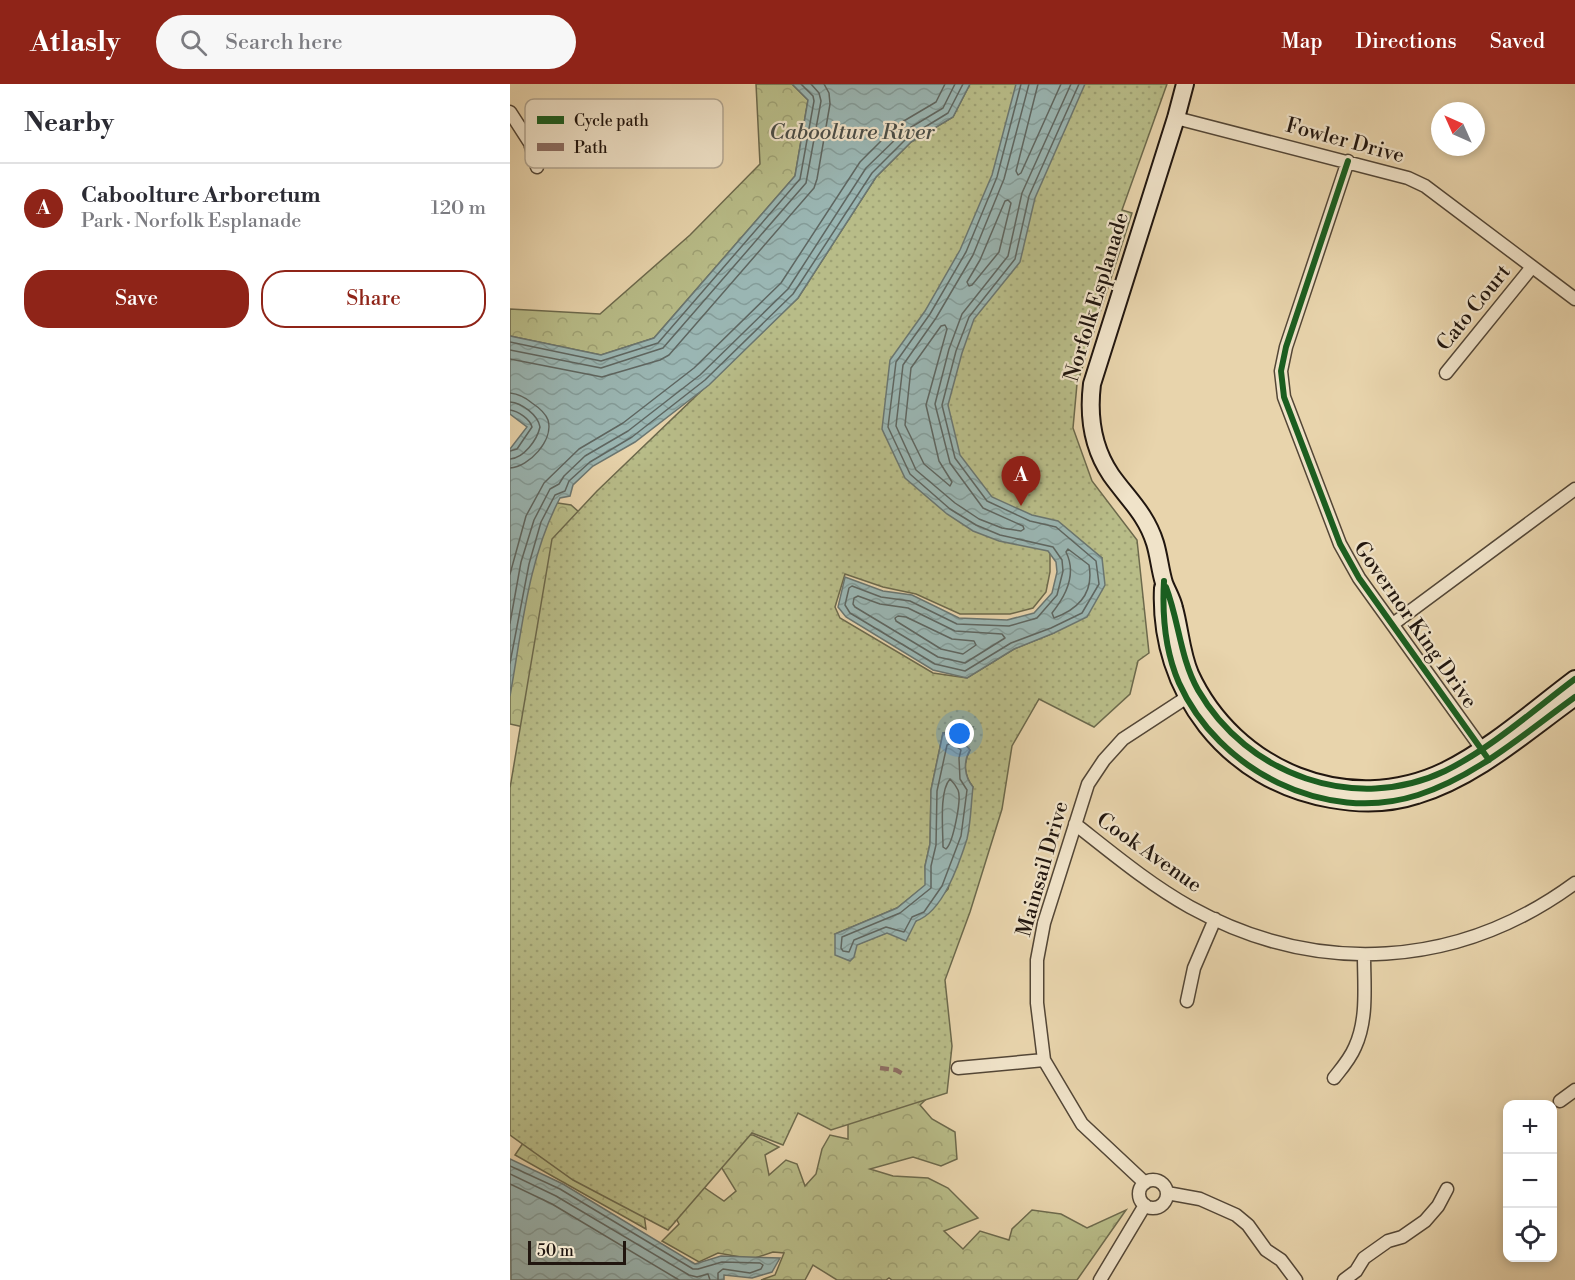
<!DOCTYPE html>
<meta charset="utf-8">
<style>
body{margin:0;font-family:"Libre Bodoni",serif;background:#f7f7f7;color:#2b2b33}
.controls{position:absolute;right:18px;bottom:18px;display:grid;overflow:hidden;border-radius:12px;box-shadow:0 3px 9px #0003}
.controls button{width:54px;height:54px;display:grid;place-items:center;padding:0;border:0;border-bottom:2px solid #e1e1e2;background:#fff;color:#2b2b33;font:30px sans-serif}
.compass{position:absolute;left:921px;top:18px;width:54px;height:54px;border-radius:50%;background:#fff;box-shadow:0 3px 9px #0003;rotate:315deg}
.scale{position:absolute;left:18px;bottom:15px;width:98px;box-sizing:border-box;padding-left:6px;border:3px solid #21160f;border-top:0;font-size:16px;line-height:21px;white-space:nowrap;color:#21160f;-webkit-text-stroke:4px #f0e3c9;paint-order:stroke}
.you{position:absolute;left:450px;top:650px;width:21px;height:21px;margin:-15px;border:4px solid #fff;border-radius:50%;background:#1a73e8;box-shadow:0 0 0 9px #1a73e833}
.badge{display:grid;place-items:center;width:39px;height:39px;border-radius:50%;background:#8f2418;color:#fff;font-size:20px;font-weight:700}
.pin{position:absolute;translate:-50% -50px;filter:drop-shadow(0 2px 3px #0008)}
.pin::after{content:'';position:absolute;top:32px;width:21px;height:18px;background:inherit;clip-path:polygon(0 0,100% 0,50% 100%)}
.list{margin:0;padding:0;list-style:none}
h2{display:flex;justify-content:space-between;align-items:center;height:78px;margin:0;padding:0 24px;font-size:26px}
h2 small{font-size:20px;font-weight:400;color:#7c7c81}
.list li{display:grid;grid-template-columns:39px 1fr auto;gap:18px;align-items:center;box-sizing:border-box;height:90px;padding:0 24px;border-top:2px solid #e1e1e2}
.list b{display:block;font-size:22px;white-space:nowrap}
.list p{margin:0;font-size:20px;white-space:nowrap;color:#7c7c81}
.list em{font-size:20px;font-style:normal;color:#7c7c81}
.actions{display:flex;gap:12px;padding:18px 24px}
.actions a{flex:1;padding:14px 0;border:2px solid #8f2418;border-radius:24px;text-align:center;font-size:21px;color:#8f2418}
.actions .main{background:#8f2418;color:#fff}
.icon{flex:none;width:33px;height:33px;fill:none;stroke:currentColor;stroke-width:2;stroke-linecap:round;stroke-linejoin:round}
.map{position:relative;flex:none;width:1065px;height:1196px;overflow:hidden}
header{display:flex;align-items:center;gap:36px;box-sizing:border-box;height:84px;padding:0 30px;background:#8f2418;color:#fff}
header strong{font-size:28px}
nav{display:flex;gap:33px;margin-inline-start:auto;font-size:21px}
.search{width:420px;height:54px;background:#f7f7f7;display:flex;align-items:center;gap:15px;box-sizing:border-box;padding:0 21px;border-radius:33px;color:#7c7c81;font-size:22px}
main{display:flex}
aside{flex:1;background:#fff}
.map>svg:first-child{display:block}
.forest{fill:url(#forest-crowns);stroke:#6c694c;stroke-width:1.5}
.park{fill:url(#park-dots);stroke:#6c694c;stroke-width:1.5;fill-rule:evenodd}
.water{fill:url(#water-waves);stroke:#6a7671;stroke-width:1.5}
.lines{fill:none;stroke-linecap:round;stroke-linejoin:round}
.shore{stroke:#5e6661;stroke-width:1.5}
.street-casing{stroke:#534636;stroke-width:15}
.secondary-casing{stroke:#21160f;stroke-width:20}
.street{stroke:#f0e3c9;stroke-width:12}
.secondary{stroke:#f0e3c9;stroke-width:16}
.quiet{stroke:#8d6e63;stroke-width:4.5;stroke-dasharray:9 4.5;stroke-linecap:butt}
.cycleway-casing{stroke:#f0e3c9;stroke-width:10}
.cycleway{stroke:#1b5e20;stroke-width:6}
.labels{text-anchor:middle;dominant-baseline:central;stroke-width:4.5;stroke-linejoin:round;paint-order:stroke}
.street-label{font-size:21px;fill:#21160f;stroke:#f0e3c9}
.water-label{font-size:22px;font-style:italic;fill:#4b4e48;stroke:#f0e3c9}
.key{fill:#f0e3c9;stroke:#b2a691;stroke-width:1.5}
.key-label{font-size:16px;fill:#21160f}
</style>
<header>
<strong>Atlasly</strong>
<div class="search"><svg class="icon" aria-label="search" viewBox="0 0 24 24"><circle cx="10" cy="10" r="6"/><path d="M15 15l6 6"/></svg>Search here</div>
<nav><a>Map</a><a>Directions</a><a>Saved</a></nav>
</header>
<main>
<aside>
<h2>Nearby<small></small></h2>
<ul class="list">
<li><span class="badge">A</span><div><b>Caboolture Arboretum</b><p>Park · Norfolk Esplanade</p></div><em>120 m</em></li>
</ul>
<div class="actions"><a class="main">Save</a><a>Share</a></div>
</aside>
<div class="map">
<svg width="1065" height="1196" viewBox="0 0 1065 1196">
<defs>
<pattern id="forest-crowns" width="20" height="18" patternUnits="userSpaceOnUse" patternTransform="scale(1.5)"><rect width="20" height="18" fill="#b8bc88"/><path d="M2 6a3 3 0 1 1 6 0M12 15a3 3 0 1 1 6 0" fill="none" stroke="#9ea174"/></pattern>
<pattern id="park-dots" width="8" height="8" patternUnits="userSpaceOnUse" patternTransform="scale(1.5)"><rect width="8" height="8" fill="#b8bc88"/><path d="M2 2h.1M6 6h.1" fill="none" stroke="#9ea174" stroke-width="1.8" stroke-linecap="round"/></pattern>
<pattern id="water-waves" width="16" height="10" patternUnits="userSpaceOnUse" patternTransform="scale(1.5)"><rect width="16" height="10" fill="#9ab6b3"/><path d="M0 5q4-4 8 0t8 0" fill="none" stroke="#849c99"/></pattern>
</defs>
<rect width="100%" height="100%" fill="#e8d4ac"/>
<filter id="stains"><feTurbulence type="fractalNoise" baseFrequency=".00333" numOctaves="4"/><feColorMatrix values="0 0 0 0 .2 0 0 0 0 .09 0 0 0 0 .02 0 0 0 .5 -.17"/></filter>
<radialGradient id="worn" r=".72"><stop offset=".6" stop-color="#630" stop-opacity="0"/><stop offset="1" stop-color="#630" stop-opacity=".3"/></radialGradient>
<!-- forest -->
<path class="forest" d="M246,0H282L298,16L285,92L144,254L91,271L0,252V225L90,230L180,151L250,80Z
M41,418L61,421L85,442L27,646L0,640V584L23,456Z
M428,1004L410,1021L422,1035L445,1048L447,1075L431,1082L403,1073L360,1085L383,1092L418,1094L438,1104L468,1134L434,1147L453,1165L470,1147L499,1156L502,1145L522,1126L551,1130L577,1144L616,1126L567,1196H382L379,1194L376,1196H327L303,1181L295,1196H251L265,1191L274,1169L263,1168L242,1175L208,1169L189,1178L152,1157L169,1140L160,1123L180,1094L214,1117L226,1107L202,1068L227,1051H243L269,1063L255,1071L259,1091L276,1076L287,1080L295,1102L306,1090L312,1065L320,1051L338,1055V1028Z
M21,1047L132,1115L136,1145L5,1071Z"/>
<!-- park -->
<path class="park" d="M460,0H657L612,126L622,129L567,300L563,344L582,397L627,456L639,569L628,577L620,610L584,643L529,615L502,662L492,725L460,828L435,896L442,962L437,1009L321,1046L288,1029L273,1061L242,1049L158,1146L63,1096L0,1051V704L42,455L87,407L288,214L366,93L401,58L443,33ZM576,462L592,474L544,549L504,565L457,594L423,589L330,534L325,523L335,490L373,503L406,510L450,530H500L523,524L536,508L540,488V470ZM463,643L453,658L460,666C453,678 454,692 463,703L438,805L406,837L346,861L325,850L387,824L416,801L415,782L420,760L421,706L433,649Z"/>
<!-- water -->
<path class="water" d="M282,0H460L443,33L401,58L366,93L288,214L199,301L125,358L83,382L63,401L60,412L50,414C18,474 12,546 0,612V365L17,343L0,330V252L91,271L144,254L285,92L298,16Z
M506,0H575L525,114L510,178L464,235L452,269L438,321L450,371L482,413L522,431L548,437L592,474L595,501L577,533L544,549L504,565L457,594L423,586L336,533L328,523L335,493L373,507L402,511L449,534L497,536L524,529L542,509L547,488L546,478L538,467L489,457L463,447L437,430L395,394L372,345L380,276L415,227L450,166L482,91Z
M433,649L453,658L460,666C453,678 454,692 463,703C461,719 461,738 457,755C449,780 433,828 406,837L396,857L377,849L347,861L344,873L340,877L325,871V850L387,824L415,801V782L420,760L421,706Z
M0,1075L53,1100L185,1180L211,1172L270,1174L262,1188L242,1194L214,1191V1196H1Z"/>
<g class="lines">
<!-- shore -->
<path class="shore" d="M511,0L487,93L456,168L420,230L386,278L378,343L400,390L440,425L466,441L490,451L543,463L552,476L553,487L547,511L527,534L499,542L447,540L400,517L371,513L342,502L339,504L335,521L340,529L425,580L455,587L501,559L541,544L572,529L589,500L586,477L546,443L520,437L477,417L445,374L432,321L446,267L459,233L505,175L519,112L569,0
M519,0L494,95L463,171L426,234L393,281L386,342L406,386L445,419L469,435L492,444L511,447L514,445L513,442L473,424L440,379L425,320L439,265L452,230L498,172L512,109L561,0
M528,0L506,87L508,91L511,89L551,0
M498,116L501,119L489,168L462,201L459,202L457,198L470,176L495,117Z
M435,241L437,245L416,321L429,377L442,398L440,402L414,380L395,341L401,284L431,242Z
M0,258L91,277L148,259L290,95L304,17L303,12L291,0
M0,266L91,284L153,264L296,99L311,17L309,9L301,0
M0,275L92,293L150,276L159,271L304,104L307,95L320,20L319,9L314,0
M0,309C9,310 15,313 22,319C28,323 35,328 38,336C44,356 19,383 0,384
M0,318C12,319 28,331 30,343C27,356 14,374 0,375
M0,326C8,327 20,335 22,343L7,365L0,367
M558,465L579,481C584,509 569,525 544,534L542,529C555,513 567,490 556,468Z
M0,490L16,432L34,399L69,365L113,339L184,284L271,199L350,78L387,41L426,18L435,0
M348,512L370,520L398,524L445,547L492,550L495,554L455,579L428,573L345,523L343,520L344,514Z
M388,532L396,533L442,555L464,557L466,561L453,570L431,565L386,537L385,534Z
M0,539L11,478L24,436L40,405L49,400L54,392L75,372L118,347L190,291L278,205L356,84L393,48L433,24L445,0
M0,579L19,480L31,438L45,411L55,407L59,397L80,378L122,353L195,296L283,210L362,89L397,54L438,29L453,0
M441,659L451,666L449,674L450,695L457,706L451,752L432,802L414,828L402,833L394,848L376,843L344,856L339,868L333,867L331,864L332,853L390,829L421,804V782L426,761L427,707L437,661Z
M440,695C442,697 446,702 448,706C452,715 443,759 436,765L433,763C433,745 429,707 440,695Z
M0,1082L50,1105L183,1185H188L212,1178L250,1179L253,1181L251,1185L240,1189L213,1185L208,1189V1196
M0,1090L46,1112L179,1191L187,1193L198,1190L200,1196
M0,1100L42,1120L169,1196"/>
<defs>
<path id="street" d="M0,28L20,59L27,83
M666,34L898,94L915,102L1065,215
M838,77L776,263L771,287L774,313L830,460L849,494L977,672
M936,289L1022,183
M883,540L1065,405
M565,740C602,769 639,800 680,823C807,893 948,885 1065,799
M677,917L684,884L705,835
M448,984L534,976
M824,994C832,984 840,975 845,963C858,935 854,901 854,871
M1050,1017L1065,1006
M629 1110a14 14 0 1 1 28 0a14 14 0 1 1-28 0Z
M635,1099L572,1040L534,976L527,919V876L534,839L578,700L594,676L613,655L685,608
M657,1109L690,1115L726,1131L738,1141L756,1166L771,1176L786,1196
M590,1196L635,1121
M834,1196L846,1187L854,1174L878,1157L892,1153L915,1137L928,1122L937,1105"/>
<path id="secondary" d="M675,0L666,34L582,300C578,333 582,363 601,391C618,415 636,430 645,459C649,472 650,486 654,499C657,507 662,515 664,524C670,546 671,569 680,590C724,686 838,734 935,687C980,665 1025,625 1065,595
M653,504C648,607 718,698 821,715C849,720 880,720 907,711C966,693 1015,649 1065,613"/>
</defs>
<!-- street casing -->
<use href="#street" class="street-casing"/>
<!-- secondary casing -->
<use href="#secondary" class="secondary-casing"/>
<!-- street -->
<use href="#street" class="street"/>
<!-- secondary -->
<use href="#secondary" class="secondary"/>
<!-- quiet -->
<path class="quiet" d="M370,984L386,986L393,990"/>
<defs>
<path id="cycleway" d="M838,77L776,263L771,287L774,313L830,460L849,494L979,676
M654,497C652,532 655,567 669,599C708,686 815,741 908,711C967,692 1015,649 1065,613
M656,503C669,537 670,574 688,606C737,691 845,730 935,687C980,665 1025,625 1065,595"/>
</defs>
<!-- cycleway casing -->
<use href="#cycleway" class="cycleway-casing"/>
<!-- cycleway -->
<use href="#cycleway" class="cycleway"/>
</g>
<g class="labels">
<!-- street labels -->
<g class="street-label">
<text transform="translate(835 57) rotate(15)">Fowler Drive</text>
<text transform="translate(587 213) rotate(-73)">Norfolk Esplanade</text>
<text transform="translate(964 224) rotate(-51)">Cato Court</text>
<text transform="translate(905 541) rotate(55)">Governor King Drive</text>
<text transform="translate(639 769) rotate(35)">Cook Avenue</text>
<text transform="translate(533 785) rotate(-74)">Mainsail Drive</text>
</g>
<!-- water labels -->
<g class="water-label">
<text x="342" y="48">Caboolture River</text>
</g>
</g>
<!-- legend -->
<rect x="15" y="15" width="198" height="69" rx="9" class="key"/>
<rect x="27" y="32" width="27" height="8" fill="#1b5e20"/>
<rect x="27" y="59" width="27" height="8" fill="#8d6e63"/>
<g class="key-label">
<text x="64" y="42">Cycle path</text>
<text x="64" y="69">Path</text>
</g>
<rect width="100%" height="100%" filter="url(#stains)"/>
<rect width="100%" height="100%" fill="url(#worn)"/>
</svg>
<div class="controls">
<button>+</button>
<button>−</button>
<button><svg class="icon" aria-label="locate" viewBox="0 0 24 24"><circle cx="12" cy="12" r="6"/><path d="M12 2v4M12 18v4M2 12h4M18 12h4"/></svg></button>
</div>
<svg class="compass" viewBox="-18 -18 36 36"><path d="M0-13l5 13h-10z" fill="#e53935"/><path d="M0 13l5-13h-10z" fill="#7c7c81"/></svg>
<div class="scale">50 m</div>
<div class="you"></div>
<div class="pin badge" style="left:511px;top:422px">A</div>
</div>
</main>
